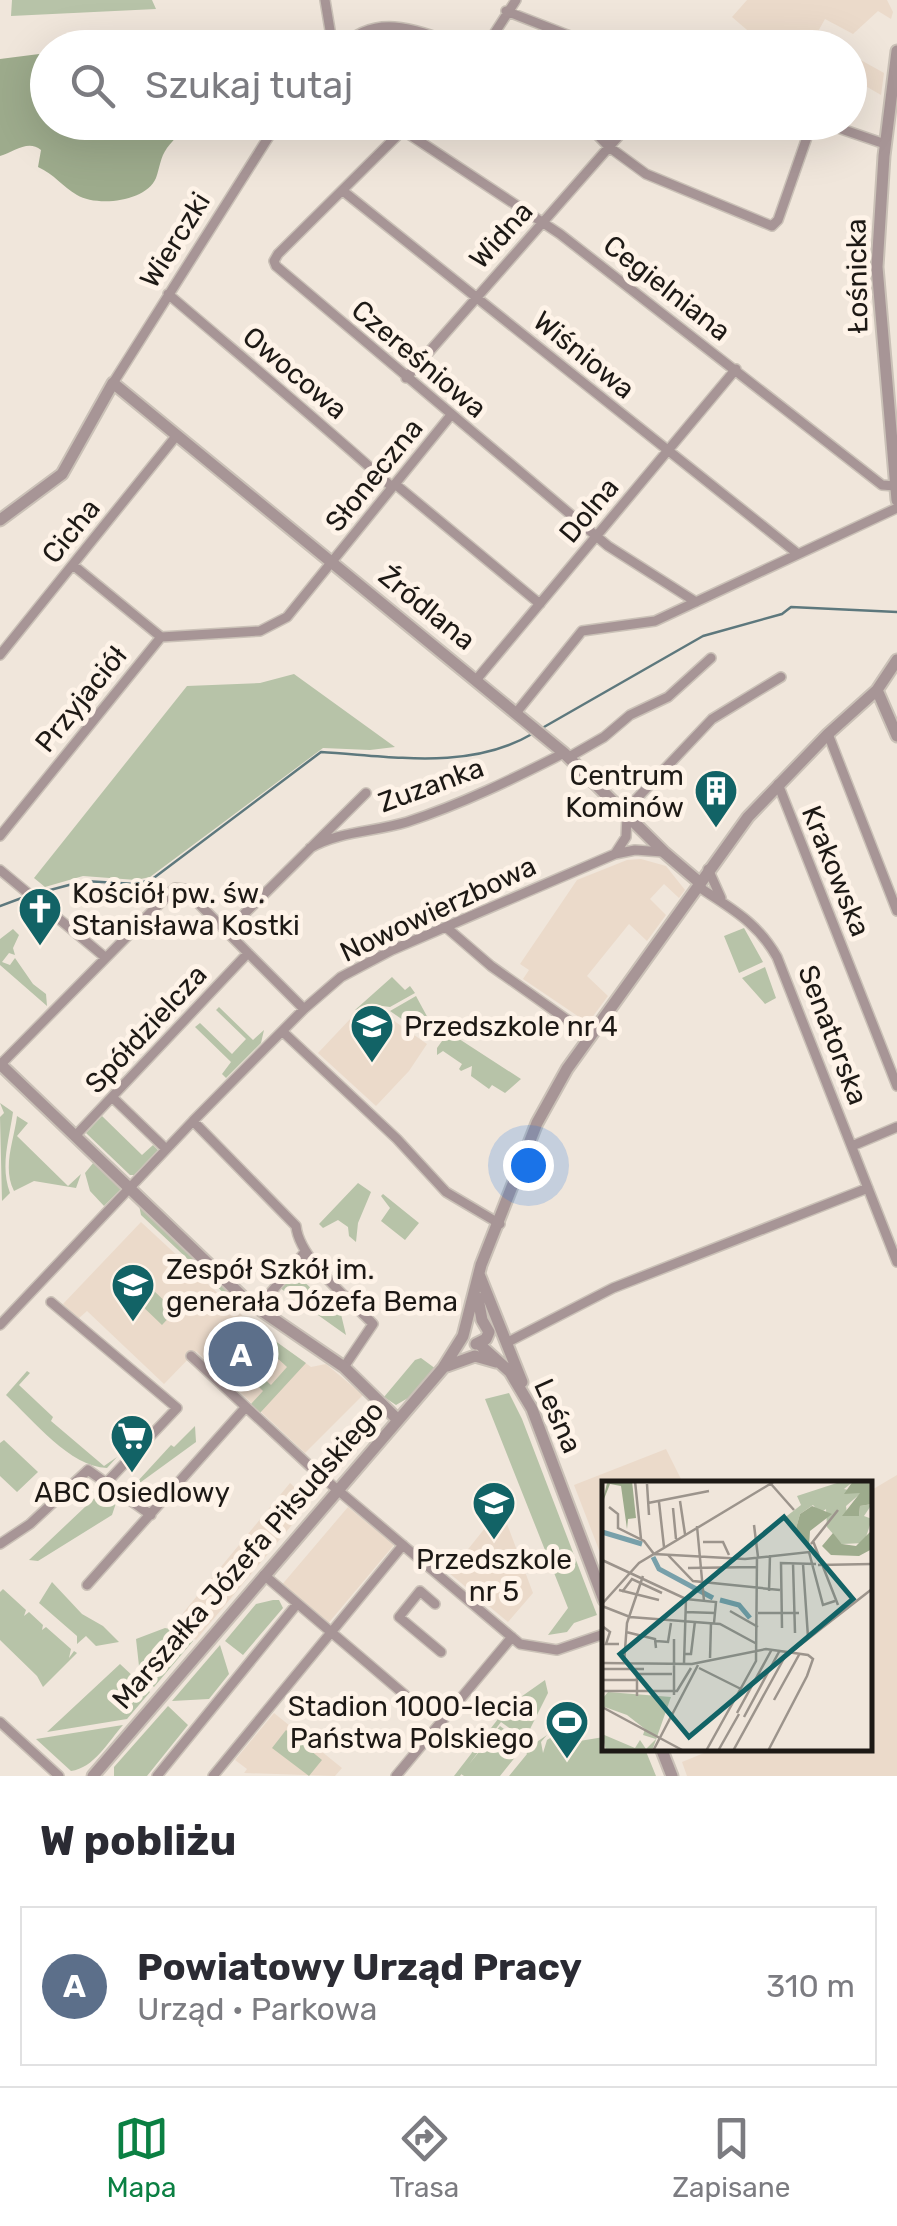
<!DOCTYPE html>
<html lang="pl">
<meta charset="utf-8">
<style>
body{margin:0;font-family:Rubik,sans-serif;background:#f2f2f3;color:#2b2b33}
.you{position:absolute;left:528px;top:1165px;width:35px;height:35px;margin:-25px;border:8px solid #fff;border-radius:50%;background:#1a73e8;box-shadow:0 0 0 15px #1a73e833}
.badge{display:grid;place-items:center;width:65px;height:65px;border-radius:50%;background:#0b8043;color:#fff;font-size:32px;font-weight:700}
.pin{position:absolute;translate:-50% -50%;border:5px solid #fff;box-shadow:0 2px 10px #0006}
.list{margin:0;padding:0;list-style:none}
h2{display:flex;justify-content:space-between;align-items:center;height:130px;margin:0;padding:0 40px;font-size:42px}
h2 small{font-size:32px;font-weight:400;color:#7c7c81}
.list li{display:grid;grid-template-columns:65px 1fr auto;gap:30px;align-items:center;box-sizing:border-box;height:160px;margin:0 20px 20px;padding:0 20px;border:2px solid #e1e1e2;border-radius:0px}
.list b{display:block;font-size:38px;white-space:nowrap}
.list p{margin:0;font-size:32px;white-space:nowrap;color:#7c7c81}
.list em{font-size:32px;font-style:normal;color:#7c7c81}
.icon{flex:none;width:55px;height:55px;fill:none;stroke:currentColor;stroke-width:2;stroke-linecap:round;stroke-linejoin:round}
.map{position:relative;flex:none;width:897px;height:1776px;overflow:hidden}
.search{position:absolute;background:#fff;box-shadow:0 10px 40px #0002;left:30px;right:30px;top:30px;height:110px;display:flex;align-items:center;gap:25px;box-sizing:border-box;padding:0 35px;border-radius:55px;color:#7c7c81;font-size:38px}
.sheet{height:310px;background:#fff}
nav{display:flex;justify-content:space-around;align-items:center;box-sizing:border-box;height:140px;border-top:2px solid #e1e1e2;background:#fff;font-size:28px;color:#7c7c81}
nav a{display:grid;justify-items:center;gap:5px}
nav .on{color:#0b8043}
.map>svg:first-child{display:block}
.built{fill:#ebdaca}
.green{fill:#b7c3a8}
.forest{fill:#9dab8c}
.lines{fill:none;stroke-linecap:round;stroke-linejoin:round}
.stream{stroke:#5d787d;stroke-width:2.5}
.minor-casing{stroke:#cac1b7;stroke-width:12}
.tertiary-casing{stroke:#cac1b7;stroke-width:15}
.minor{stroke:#a79596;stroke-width:9}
.tertiary{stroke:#a79596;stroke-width:11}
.labels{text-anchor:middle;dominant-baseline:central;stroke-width:10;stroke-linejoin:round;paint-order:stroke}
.street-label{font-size:28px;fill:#1d1915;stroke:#fef3e8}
.poi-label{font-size:28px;fill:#1d1915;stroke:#fef3e8;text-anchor:start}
.inset-river{fill:none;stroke:#78a0aa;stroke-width:5}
.inset-road{fill:none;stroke:#9c948c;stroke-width:2.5}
.view{fill:#126366;fill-opacity:0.15;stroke:#126366;stroke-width:5}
.inset-edge{fill:none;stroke:#1d1915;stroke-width:5}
</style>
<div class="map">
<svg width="897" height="1776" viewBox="0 0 897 1776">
<rect width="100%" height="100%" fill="#f0e6db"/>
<!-- built -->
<path class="built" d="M747,0H887L893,12L891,19L878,11L853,34L825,19L816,35L838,47H796L785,42L780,47H767L732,17Z
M850,54L884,73L881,95L850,77Z
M641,859L666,866L685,890L679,898L664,884L650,899L666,915L647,941L629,924L587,976L608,996L588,1023L523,979L529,970L520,964L577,880L627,860Z
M380,1011L427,1044L409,1071L376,1106L318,1053L352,1017Z
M141,1222L250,1323L311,1367L326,1364L363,1395L305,1453L196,1351L164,1384L87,1311L78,1319L63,1304Z
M666,1449L683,1483L604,1484V1563L574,1485Z
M897,1475V1776H687L682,1762L709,1751V1749L870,1748V1491Z
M290,1483L311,1502L196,1640L180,1626L183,1613Z
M348,1507L394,1545L326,1626L280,1587Z
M501,1508L533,1593L508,1622L449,1573Z
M274,1713L342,1768L335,1776L244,1773L247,1769L235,1760Z"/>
<!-- green -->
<path class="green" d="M12,0H152L156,9L11,16Z
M294,674L395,747L370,750L323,748L150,877L136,880L83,876L45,887L34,878L187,686L260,683Z
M744,928L763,962L739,973L724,936Z
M13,929L19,935L13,948L15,955L9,953L2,962L10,965L15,958L33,984L46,994L47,1006L0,965V939Z
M765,967L776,998L765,1004L742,978Z
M392,977L405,990L410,986L415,993L390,1007L375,1005L355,1010Z
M416,996L429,1020V1038L390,1011Z
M219,1007L253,1040L264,1030L261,1043L226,1078L222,1074L231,1062L195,1027L200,1023L232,1054L246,1039L216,1010Z
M447,1034L453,1035L521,1079L505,1093L492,1085L489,1089L471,1076L472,1066L461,1071L459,1069L462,1064L443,1051L437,1055V1048Z
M0,1103L13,1112C9,1140 0,1166 10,1193L2,1201L0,1117L4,1113Z
M17,1116L28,1123L17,1136L68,1186L81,1174L76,1188L34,1181L14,1191C2,1167 14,1141 17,1116Z
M102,1116L142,1155L153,1145L158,1150L134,1175H130L86,1133Z
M94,1162L122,1188L104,1206L90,1191L85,1173Z
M358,1183L371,1192L358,1223L356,1242L349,1236L348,1227L338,1220L323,1228L319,1224Z
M383,1194L419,1223L405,1240L381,1221L390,1208L381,1196Z
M139,1205L251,1312L247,1315L141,1215Z
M294,1271L333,1311L339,1306L346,1335L280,1288Z
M151,1288L175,1311L162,1325L138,1302Z
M250,1323L306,1363L260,1413L251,1404L263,1391L254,1382L260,1375L271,1385L287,1367L263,1345L266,1342L248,1325Z
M421,1358L436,1369L408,1398L396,1405L384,1397L415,1360Z
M27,1371L30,1373L19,1385L53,1417L51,1421L104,1466L117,1457L107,1468C70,1467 33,1420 6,1395Z
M509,1393L522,1419L597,1615L574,1623L567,1632L548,1635L568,1608L485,1399Z
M195,1426L196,1442L141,1482H137L171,1445L174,1447Z
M4,1440L38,1472L17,1492L0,1476V1443Z
M104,1489L118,1497L112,1515L38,1561L29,1560Z
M52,1582L82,1614L103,1626L119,1642L96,1646L86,1636L77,1644V1636L39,1603Z
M3,1589L26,1610L24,1616L29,1612L43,1625L42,1630L46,1627L71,1649L69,1658L74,1651L77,1653L43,1687L37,1676L0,1640V1592Z
M273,1600H279L283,1608L243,1655L225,1641L256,1604Z
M165,1628L175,1630L193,1641L154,1687L140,1675L136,1639Z
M220,1645L229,1674L209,1699L172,1701Z
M120,1664L150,1692L127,1719L47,1732Z
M545,1680L548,1693L525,1739L501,1722L460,1776H454L508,1706Z
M168,1706L188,1725L147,1776H114V1767Z
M123,1725C108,1742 94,1768 71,1771L36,1739Z
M500,1726L525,1745L500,1776H464L461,1774Z
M286,1730L322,1760L309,1776L272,1748Z
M560,1732L565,1748L568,1747L567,1743L604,1737V1748L645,1749L656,1776H509L527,1754L525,1750L547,1735L541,1742L543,1753L547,1740Z"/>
<!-- forest -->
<path class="forest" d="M47,53L48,122L186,123C181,133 174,139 167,148C160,158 160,167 156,178C146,202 97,207 77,195C63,187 54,174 38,167L41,150C28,139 14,152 0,156V59Z"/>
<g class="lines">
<!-- stream -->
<path class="stream" d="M544,727L703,636L782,614L791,607L897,612
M35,894L84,881L136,884L151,880L321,752C391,756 469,771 532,734
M0,906L27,896"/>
<defs>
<path id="minor" d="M325,0L333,48
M506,11L601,48
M342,48C377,9 424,33 466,48
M485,48L516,0
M411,122L278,254L274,261L276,266L608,546L696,602
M585,122L609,147L646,174L772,226L778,220L812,123
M821,122L885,144
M404,131L560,234L882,485L895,486
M343,191L798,554
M168,294C243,358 319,421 392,487
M406,378L631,122
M113,383L278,122
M395,484L540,604
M73,565L161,637
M0,655L177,435
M476,680L736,369
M516,713L582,631L655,621L897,508
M828,734L897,911
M569,757L604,737L630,715L668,697L711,658
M778,784L897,1086
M624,812L712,719L781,677
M0,836L161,637L260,631L287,617L451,415
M310,848C340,831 374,832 407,822C462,804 513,779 564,753
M615,854L626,837L627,815
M708,869L721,898
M0,870L106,958
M699,882L702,889C733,910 757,922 777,957L897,1262
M447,928L491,966L590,1036
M226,932L366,793
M282,1031L397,1139L446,1192L500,1224
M2,1063L175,888L184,889L304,1009
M112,1097L166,1149
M193,1121L296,1226C299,1259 350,1300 373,1324L344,1367
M76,1135L248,953
M852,1146L897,1127
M51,1302L177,1408L108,1481
M257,1309L305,1252
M0,1325L193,1121L304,1009L341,977L392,950L615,854L635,850L663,852
M508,1342L613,1288L868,1188
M191,1356L314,1470L520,1644L557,1650L604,1634
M0,1544L30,1524L88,1470L151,1515
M264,1575L405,1695
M87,1585L245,1408
M435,1604L420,1591L399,1617L441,1652
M0,1722L59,1776
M157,1776L297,1604
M213,1776L403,1545
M396,1776L512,1637"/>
<path id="tertiary" d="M897,51L884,156L877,267L897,500
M0,520L62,474L113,383L564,753L665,853L699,882
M877,690L897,736
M0,1064L246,1300L344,1367L397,1419
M479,1274L522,1382
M476,1344L486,1339L489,1332L482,1320L478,1298
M479,1344L510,1372L532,1409L604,1600
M447,1366L475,1356L496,1362
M661,1748L672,1776
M93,1776L443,1368L463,1336L481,1265L537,1123L567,1069L748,817L828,734L877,690L897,660"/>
</defs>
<!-- minor casing -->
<use href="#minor" class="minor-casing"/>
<!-- tertiary casing -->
<use href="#tertiary" class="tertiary-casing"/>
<!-- minor -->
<use href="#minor" class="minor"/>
<!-- tertiary -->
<use href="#tertiary" class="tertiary"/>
</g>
<!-- icons -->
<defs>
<symbol id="building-pin" viewBox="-11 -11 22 30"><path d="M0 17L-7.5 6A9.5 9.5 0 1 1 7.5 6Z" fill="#126366" stroke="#fef3e8"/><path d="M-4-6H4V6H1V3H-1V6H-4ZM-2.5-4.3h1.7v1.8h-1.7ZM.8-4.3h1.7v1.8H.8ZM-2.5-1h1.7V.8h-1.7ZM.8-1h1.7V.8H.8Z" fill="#fff"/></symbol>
<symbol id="church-pin" viewBox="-11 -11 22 30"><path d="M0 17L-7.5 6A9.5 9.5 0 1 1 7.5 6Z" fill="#126366" stroke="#fef3e8"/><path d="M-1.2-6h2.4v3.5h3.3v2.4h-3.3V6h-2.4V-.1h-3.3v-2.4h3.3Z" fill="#fff"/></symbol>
<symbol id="school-pin" viewBox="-11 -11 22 30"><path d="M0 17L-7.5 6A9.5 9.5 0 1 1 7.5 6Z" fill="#126366" stroke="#fef3e8"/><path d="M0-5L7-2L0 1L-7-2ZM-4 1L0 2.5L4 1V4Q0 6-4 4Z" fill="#fff"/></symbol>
<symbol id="supermarket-pin" viewBox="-11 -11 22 30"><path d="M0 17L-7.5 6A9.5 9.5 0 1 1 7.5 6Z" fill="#126366" stroke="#fef3e8"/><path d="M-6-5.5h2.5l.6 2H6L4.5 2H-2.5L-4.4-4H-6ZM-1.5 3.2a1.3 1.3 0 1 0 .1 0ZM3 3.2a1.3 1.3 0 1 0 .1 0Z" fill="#fff"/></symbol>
<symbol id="stadium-pin" viewBox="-11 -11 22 30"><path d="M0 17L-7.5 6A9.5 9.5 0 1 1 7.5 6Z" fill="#126366" stroke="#fef3e8"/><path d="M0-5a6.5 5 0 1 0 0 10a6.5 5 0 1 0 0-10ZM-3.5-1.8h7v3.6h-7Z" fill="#fff"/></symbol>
</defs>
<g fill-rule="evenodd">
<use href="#building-pin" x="691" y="766" width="50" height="68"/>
<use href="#church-pin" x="15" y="884" width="50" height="68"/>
<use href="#school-pin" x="347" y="1001" width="50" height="68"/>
<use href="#school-pin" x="108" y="1260" width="50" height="68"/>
<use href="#supermarket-pin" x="107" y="1411" width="50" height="68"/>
<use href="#school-pin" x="469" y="1478" width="50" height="68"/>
<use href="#stadium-pin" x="542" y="1697" width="50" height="68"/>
</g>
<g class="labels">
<!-- street labels -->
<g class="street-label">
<text transform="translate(501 235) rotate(-48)">Widna</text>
<text transform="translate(175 240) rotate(-58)">Wierczki</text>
<text transform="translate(857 276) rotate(-91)">Łośnicka</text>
<text transform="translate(667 288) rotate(38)">Cegielniana</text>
<text transform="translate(584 355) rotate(39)">Wiśniowa</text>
<text transform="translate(419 359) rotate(40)">Czereśniowa</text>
<text transform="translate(295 373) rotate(40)">Owocowa</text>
<text transform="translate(374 475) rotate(-51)">Słoneczna</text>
<text transform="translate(589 510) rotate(-50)">Dolna</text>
<text transform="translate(71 531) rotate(-51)">Cicha</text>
<text transform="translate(427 608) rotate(39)">Źródlana</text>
<text transform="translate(81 699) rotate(-51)">Przyjaciół</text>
<text transform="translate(431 785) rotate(-20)">Zuzanka</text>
<text transform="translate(836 871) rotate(68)">Krakowska</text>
<text transform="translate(438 909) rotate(-25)">Nowowierzbowa</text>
<text transform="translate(146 1029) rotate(-47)">Spółdzielcza</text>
<text transform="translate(833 1035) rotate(69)">Senatorska</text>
<text transform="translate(558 1416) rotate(66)">Leśna</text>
<text transform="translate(248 1555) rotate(-49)">Marszałka Józefa Piłsudskiego</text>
</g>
<!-- poi labels -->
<g class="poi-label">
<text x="684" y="775" text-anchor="end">Centrum<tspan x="684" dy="32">Kominów</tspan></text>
<text x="72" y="893">Kościół pw. św.<tspan x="72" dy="32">Stanisława Kostki</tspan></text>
<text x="404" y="1026">Przedszkole nr 4</text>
<text x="166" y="1269">Zespół Szkół im.<tspan x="166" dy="32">generała Józefa Bema</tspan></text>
<text x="132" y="1492" text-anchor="middle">ABC Osiedlowy</text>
<text x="494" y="1559" text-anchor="middle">Przedszkole<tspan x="494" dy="32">nr 5</tspan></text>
<text x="534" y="1706" text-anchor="end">Stadion 1000-lecia<tspan x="534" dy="32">Państwa Polskiego</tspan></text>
</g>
</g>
<!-- overview -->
<g transform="translate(602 1481)">
<rect width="270" height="270" fill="#f0e6db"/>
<path d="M241,0H252L242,8L259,12L244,25L245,33L257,35L258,25L270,23L262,35L270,38L262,62L240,63L225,46L224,28L218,32L211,24L198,33L193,51L181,38L199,24L195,15ZM0,211L1,217L6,211L69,216L50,270H4L0,253L33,267L38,259L44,268L54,258L41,254L43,248L25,234L0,225Z" fill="#b7c3a8"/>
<path d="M0,0H30L34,37L26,38L25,48L19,5L8,3L0,23L5,2ZM251,0H270V23L258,25L257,35H240L258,12L242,13ZM210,25L230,33L208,50L207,65L193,51L198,33ZM270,49V68L257,75L229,74L220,65L231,52L240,63L254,65Z" fill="#9dab8c"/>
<path class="inset-river" d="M0,51L40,63M51,76L57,88L111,117M118,119L137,124L148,137"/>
<path class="inset-road" d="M33,0L39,58M45,3L47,34M169,3L192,29M78,20L83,53M57,21L62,66M46,22L107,10M7,26L16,33V47L42,60L52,73M71,27L74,58M152,44L156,76M95,45L102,120M211,60L236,124M101,61H121L127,74M209,63L236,29M52,73L143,78L207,71L221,124L233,120M66,74L91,100L178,109M0,79L84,118L114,121L112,142M191,82L193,152M201,83L206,156M216,84L270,83M86,87L155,86M17,109L57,119M167,110L168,74M20,111L30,98L60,112M0,123L37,82L173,0M0,125L28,136L118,143L155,163M128,130L156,146M83,131L113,132M156,132H197M0,145L8,151L4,163H17M180,147L179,82L214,83M24,151L53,158L54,167M72,158V214M54,160L66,161L69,142M193,168L270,108M82,173H89L93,140M108,177L109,142M0,182L90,183L164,168L206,174L211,178L205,195L166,270M22,182L25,142L41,95M82,182L84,118M97,187L139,208M0,188H42M0,199H34M0,210H75L89,187M35,215V193H70M172,219L198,172M0,226L82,270M135,232L170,168M142,236L178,169M51,270L96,184M104,270L154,180L155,76M116,270L137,233M131,270L186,170"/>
<path class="view" d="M182,36L251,118L87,256L18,173Z"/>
<rect width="270" height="270" class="inset-edge"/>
</g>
</svg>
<div class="you"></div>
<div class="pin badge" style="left:241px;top:1354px;background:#5c6f8a">A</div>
<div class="search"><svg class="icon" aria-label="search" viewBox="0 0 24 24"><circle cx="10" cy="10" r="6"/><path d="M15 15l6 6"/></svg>Szukaj tutaj</div>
</div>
<section class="sheet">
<h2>W pobliżu<small></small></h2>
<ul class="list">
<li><span class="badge" style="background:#5c6f8a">A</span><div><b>Powiatowy Urząd Pracy</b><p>Urząd · Parkowa</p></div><em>310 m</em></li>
</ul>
</section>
<nav>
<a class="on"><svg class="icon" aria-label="map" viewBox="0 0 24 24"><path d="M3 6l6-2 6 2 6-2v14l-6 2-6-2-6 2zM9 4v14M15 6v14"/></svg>Mapa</a>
<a><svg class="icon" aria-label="directions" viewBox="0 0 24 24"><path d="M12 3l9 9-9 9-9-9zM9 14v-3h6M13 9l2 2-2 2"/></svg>Trasa</a>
<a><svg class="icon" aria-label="saved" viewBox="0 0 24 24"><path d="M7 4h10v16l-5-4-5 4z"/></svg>Zapisane</a>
</nav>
